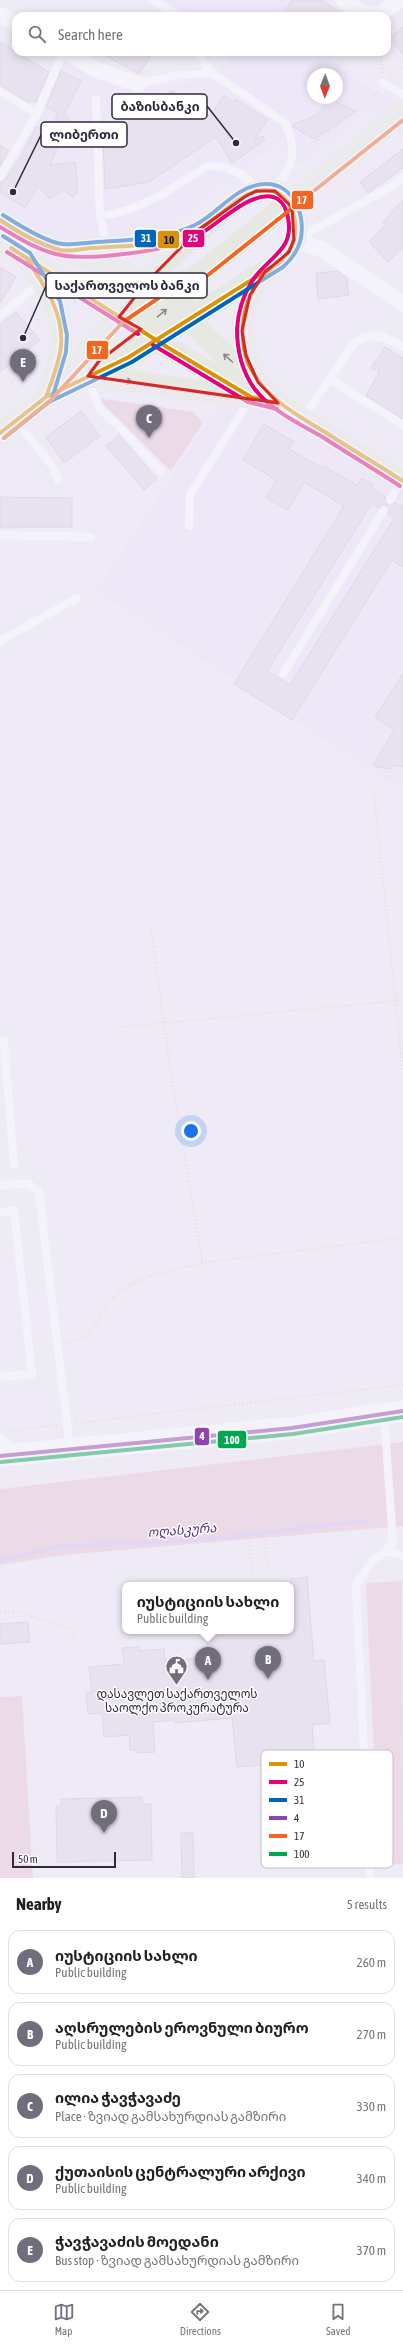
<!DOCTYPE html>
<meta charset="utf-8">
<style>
body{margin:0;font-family:"Asap Condensed","Noto Sans Georgian",sans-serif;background:#f2f2f2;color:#202124}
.compass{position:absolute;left:307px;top:68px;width:36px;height:36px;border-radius:50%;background:#fff;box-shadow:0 2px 10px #0003;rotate:181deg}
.scale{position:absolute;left:12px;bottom:10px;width:104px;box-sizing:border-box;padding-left:4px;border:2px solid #2f293c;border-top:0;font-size:11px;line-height:14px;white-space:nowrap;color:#2f293c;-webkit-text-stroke:3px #fff;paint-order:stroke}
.you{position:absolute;left:191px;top:1131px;width:14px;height:14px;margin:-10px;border:3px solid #fff;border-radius:50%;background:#1a73e8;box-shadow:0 0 0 6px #1a73e833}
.badge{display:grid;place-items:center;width:26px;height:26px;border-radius:50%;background:#726d7d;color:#fff;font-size:13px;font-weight:700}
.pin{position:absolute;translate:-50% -33px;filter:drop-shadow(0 1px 2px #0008)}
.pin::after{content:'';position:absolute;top:21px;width:14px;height:12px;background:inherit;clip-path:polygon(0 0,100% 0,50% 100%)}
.popup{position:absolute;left:122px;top:1582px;width:172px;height:52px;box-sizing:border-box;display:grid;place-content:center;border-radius:8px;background:#fff;filter:drop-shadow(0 1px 3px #0005);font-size:13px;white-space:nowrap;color:#757577}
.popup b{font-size:15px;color:#202124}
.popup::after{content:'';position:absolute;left:50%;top:100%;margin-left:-8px;border:8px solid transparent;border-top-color:#fff}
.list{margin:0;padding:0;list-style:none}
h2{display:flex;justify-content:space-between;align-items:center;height:52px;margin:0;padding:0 16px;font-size:17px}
h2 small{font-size:13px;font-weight:400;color:#757577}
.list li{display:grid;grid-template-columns:26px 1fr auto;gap:12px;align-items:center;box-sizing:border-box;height:64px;margin:0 8px 8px;padding:0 8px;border:1px solid #e0e0e0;border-radius:12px}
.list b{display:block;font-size:15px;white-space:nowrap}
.list p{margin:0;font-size:13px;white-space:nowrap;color:#757577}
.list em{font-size:13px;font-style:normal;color:#757577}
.icon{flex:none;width:22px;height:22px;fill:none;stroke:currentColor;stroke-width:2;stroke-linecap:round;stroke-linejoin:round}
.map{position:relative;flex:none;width:403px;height:1878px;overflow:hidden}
.search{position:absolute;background:#fff;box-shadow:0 2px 10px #0003;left:12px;right:12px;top:12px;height:44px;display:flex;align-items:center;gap:10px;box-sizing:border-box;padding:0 14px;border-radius:12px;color:#757577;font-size:15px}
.sheet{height:412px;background:#fff}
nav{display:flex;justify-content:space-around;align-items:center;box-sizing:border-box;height:56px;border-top:1px solid #e0e0e0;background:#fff;font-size:11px;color:#757577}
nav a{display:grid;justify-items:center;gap:2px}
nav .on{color:#726d7d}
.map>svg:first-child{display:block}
.built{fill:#eae3fa;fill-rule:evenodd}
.green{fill:#e8c7d6}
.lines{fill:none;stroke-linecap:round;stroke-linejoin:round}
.stream{stroke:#d2c1f7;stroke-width:4}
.building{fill:#e0d4e6;stroke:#cac1ce;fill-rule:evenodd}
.path{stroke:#d0ced1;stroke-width:2.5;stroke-dasharray:1 3;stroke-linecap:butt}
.service{stroke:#fdfcfe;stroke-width:8}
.minor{stroke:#fdfcfe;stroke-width:16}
.secondary{stroke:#fdfcfe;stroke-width:22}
.primary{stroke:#e7e8e2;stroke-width:22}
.bus-1-casing{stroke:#fff;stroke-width:7}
.bus-2-casing{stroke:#fff;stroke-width:7}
.bus-3-casing{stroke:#fff;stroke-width:7}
.bus-4-casing{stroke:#fff;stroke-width:7}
.bus-5-casing{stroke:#fff;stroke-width:7}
.bus-6-casing{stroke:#fff;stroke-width:7}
.bus-1{stroke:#d99309;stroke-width:4}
.bus-2{stroke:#e5007d;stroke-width:4}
.bus-3{stroke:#0065bd;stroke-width:4}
.bus-4{stroke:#8e44ad;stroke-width:4}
.bus-5{stroke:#f26522;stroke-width:4}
.bus-6{stroke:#00a651;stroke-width:4}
.oneway{stroke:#8b888f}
.marked{fill:none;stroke:#d62828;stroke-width:3;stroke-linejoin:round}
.labels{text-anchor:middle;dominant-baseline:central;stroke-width:3;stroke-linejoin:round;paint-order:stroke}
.poi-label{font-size:12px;fill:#2f293c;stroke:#fff}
.water-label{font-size:13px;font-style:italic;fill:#512f81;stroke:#fff}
.key{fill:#fff;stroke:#c1bfc4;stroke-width:1}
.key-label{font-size:11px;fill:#2f293c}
.leader{fill:none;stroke:#2f293c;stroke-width:1.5}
.callout-dot{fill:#2f293c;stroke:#fff;stroke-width:1.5}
.callout{fill:#fff;stroke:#2f293c;stroke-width:1.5}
.callout-label{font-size:13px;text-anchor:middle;font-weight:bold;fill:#2f293c}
.line-badge{stroke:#fff;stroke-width:1.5}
.badge-label{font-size:11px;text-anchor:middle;font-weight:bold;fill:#fff}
.pale-badge-label{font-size:11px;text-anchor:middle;font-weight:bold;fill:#111}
</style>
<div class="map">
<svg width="403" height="1878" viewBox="0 0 403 1878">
<rect width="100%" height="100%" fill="#efebf6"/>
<!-- built -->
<path class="built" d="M154,0H403V66L387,45V16H187Z
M232,52H350L339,69L403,107V135L368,112L302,165L276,144L164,232L63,243L23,225L0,208V171L69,54L106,72L150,87L215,80ZM313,74H337V98H313Z
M251,397L403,481V782L391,783L96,590L221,401Z"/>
<!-- green -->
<path class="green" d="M97,398L193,412L203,423L171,471Z
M403,1442V1526L64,1555L0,1565V1489Z
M402,1581L403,1864L379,1865L366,1583Z
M22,1696L33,1878H0V1697Z"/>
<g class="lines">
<!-- stream -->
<path class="stream" d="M0,1560L62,1546L200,1540L366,1521"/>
</g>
<!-- building -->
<path class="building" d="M292,0H322L345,16H282Z
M403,27V54L390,39Z
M0,42L49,72L36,102L32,100L30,103L0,86Z
M99,52H153L139,74Z
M61,71L81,81L64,115L69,118L50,165L75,162L78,192L73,197L63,190L50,199L38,186L25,208L0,192V182L5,180L20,158L36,127L50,133L58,113L46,107Z
M172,91L210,116L224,95L233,102L235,99L268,120L254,140L263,136L265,140L232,163L216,137L149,182L105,189L103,139Z
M331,99L355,111L315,139L293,127L292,125L315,116Z
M0,145L9,151L0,166Z
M403,149V168L368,193L360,182Z
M403,200V247L388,262L369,242L385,225L383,222Z
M0,267L16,277L0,303Z
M337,271L347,278L349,295L318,299L316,273Z
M16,312L40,340L0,372V325Z
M385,347L403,358V419L366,396L379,372L371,368Z
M81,411L100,436L64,463L46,437Z
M264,424L294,442L289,449L322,468L323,466L357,485L362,478L373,485L371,488L385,497L387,504L395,503L401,507L403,504V567L392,560L292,720L234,684L344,506L304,482L288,510L266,497L276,480L243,460ZM372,503L379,508L382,505L387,506L388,513L395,517L290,685L267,671Z
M119,435L157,479L144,490L106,446Z
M0,497L72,498V527H0Z
M403,674V767L394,765L391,769L373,766L394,730L375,717Z
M307,1577L314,1661L324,1660L330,1723L312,1725L315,1760L237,1767L232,1718L175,1723L174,1720L153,1722L155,1752L137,1753L136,1750H130L129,1735L104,1737L102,1713L88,1714L86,1693L92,1692L89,1667L124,1664L122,1648L140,1647V1651L164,1649L165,1661L209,1657L206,1631H291V1579Z
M28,1622L30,1642L0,1644V1624Z
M142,1797V1804H151L152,1860L57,1862L56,1806H61V1799Z
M181,1833H193L194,1878H182Z"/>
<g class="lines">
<!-- path -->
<path class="path" d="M381,52L382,73
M391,76L403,67
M302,152L368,103L378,92
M30,305L41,327
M9,385L35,358L42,346
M110,398L142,429L149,430L151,403
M374,794L403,1072
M122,1027L403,1000
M202,1263L397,1238L403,1235
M66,1342C98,1340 97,1313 115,1295C137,1275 174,1271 202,1263L168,1053L151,930
M76,1423L403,1385
M8,1431L57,1425
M402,1444L403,1450
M256,1460L268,1569
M240,1462L252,1571
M0,1612L20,1613L71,1629L76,1646
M375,1795L403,1794"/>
<!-- service -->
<path class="service" d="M152,0L180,16
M197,52L212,73
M383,83L403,94
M138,84L179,75L212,73L285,123C299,155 292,162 276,190
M0,91L37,114L0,177
M96,100L100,217L107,247
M37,114L63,52
M100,217L128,210L160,196L207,166L224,167L245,176L256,190
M299,238L394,185L403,178
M0,316L41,282
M88,378L100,409L119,426L161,472
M329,379L403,425
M303,418L353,344C372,331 385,336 403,347
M16,421L53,467L58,480
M390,500L402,480
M189,526L190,495L250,399
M0,535L91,537
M0,641L77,598
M283,674L384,510
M0,1041H4L14,1164
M0,1185L29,1184L39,1192L70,1449
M0,1212L14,1211L32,1374L0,1377
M384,1414L393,1543L386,1551
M0,1438L15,1450
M370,1878L356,1585L373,1560L386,1551L403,1556"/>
<!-- minor -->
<path class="minor" d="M343,0L361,12L377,16L400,0
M0,15L16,24
M67,52L96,70L138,84
M294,240L322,249L403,304"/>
<!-- secondary -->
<path class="secondary" d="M0,1456L292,1428L403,1411"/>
<!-- primary -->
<path class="primary" d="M0,220L20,233L160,287
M0,241L167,347L251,397L278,403
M70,249L153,245L195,231
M30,263C47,290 67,318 60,352C58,365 52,378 48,391
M184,306L187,319L228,358L258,382L278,403L403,481
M98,362L182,296L195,278L403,112
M88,376L245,397
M257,379C236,338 238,313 263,275
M46,397L129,357L280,262C285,255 290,250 294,242C300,226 294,197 276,191C267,188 255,192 246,196C236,201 228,208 219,215C181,243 148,280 119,317
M0,433L46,397L119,317L163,288L195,278"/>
<defs>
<path id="bus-1" d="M0,220C18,232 39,244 60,250C69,252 81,249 90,248C127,246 163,246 197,230C220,219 237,192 264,190C289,189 299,218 294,239C292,249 286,255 280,262L129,357L46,397L0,433
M11,248L167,347L251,397L279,404
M26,258C45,286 67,317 60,353C57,368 51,383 46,397
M273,267C255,282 245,301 243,324C242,341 244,359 254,374C271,402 302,418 328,434C353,450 378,465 403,481"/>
<path id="bus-2" d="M0,227C18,238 36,249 56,254C85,262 164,251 192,239C213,230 255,183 279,200C284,204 287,211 288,218C295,252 265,258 251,283C243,296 238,313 237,329C237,349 242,371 254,388C270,410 298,423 321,436C347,453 374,469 400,486
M7,252L138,334
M153,345L248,402L277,409"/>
<path id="bus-3" d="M3,215C17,224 47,243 63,244C74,245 86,243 97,242C130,240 164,240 195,225C219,213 236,185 265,184C294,183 307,217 300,242C297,252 291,260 283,267L132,362L49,402L4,438
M3,236L30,253L60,301L67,335L66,352L52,399"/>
<path id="bus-4" d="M0,1456L292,1428L403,1411"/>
<path id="bus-5" d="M4,438L50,401L123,322L166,293L198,283L403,120"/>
<path id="bus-6" d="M1,1462L293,1434L403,1417"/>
</defs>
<!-- bus-1 casing -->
<use href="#bus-1" class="bus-1-casing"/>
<!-- bus-2 casing -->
<use href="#bus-2" class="bus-2-casing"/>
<!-- bus-3 casing -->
<use href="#bus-3" class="bus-3-casing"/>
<!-- bus-4 casing -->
<use href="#bus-4" class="bus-4-casing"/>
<!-- bus-5 casing -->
<use href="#bus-5" class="bus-5-casing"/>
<!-- bus-6 casing -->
<use href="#bus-6" class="bus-6-casing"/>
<!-- bus-1 -->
<use href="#bus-1" class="bus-1"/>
<!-- bus-2 -->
<use href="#bus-2" class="bus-2"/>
<!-- bus-3 -->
<use href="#bus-3" class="bus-3"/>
<!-- bus-4 -->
<use href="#bus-4" class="bus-4"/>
<!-- bus-5 -->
<use href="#bus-5" class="bus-5"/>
<!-- bus-6 -->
<use href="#bus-6" class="bus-6"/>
</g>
<!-- one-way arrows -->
<defs><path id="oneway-shaft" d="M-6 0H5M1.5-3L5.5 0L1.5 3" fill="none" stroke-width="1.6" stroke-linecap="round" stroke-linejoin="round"/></defs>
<g class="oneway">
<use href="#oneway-shaft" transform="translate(162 313) rotate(-40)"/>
<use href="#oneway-shaft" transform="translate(228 358) rotate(-138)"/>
<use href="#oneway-shaft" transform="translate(126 381) rotate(8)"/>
</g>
<!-- marked area -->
<path d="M0 0H403V1878H0ZM256,191H275L292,207L294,240L289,252L265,272L250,295L242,331L246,355L258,382L278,403L88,376L99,361L141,329L119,317L146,283L198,230L246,196Z" fill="#efebf6" fill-opacity=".55" fill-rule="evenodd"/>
<path class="marked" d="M256,191H275L292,207L294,240L289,252L265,272L250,295L242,331L246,355L258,382L278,403L88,376L99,361L141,329L119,317L146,283L198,230L246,196Z"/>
<!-- icons -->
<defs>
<symbol id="civic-pin" viewBox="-11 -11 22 30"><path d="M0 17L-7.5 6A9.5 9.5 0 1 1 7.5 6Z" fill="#726d7d" stroke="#fff"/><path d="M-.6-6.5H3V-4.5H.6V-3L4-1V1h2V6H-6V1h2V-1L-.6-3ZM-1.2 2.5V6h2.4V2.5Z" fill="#fff"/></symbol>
</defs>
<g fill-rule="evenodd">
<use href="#civic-pin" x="164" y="1654" width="25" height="34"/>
</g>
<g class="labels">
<!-- poi labels -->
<g class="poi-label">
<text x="177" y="1694">დასავლეთ საქართველოს<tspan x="177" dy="14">საოლქო პროკურატურა</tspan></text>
</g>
<!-- water labels -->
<g class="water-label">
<text transform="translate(182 1530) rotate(-4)">ოღასკურა</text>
</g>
</g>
<!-- legend -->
<rect x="261" y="1750" width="132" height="118" rx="6" class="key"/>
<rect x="269" y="1762" width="18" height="4" fill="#d99309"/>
<rect x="269" y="1780" width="18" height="4" fill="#e5007d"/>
<rect x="269" y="1798" width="18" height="4" fill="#0065bd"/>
<rect x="269" y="1816" width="18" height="4" fill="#8e44ad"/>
<rect x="269" y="1834" width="18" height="4" fill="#f26522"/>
<rect x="269" y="1852" width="18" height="4" fill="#00a651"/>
<g class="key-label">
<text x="294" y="1768">10</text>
<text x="294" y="1786">25</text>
<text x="294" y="1804">31</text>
<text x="294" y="1822">4</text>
<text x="294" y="1840">17</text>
<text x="294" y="1858">100</text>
</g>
<!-- callouts -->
<path class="leader" d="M236 143L207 106M13 192L41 135M23 338L46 286"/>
<g class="callout-dot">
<circle cx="236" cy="143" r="4"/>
<circle cx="13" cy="192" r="4"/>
<circle cx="23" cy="338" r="4"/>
</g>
<g class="callout">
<rect x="112" y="94" width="95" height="25" rx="4"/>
<rect x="41" y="122" width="86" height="25" rx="4"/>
<rect x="46" y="273" width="161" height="25" rx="4"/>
</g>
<g class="callout-label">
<text x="160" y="111">ბაზისბანკი</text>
<text x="84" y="139">ლიბერთი</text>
<text x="127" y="290">საქართველოს ბანკი</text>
</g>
<g class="line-badge">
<rect x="291" y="190" width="23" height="20" rx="4" fill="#f26522"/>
<rect x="182" y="229" width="23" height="19" rx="4" fill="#e5007d"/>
<rect x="134" y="229" width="23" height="19" rx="4" fill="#0065bd"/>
<rect x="157" y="230" width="23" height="19" rx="4" fill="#d99309"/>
<rect x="86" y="340" width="23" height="20" rx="4" fill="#f26522"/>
<rect x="194" y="1427" width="16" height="19" rx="4" fill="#8e44ad"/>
<rect x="217" y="1430" width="30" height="19" rx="4" fill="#00a651"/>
</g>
<g class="badge-label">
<text x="302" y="204">17</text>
<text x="193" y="242">25</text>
<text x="146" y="242">31</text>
<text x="97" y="354">17</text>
<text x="202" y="1440">4</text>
<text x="232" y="1444">100</text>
</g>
<g class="pale-badge-label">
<text x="169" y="244">10</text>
</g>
</svg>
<svg class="compass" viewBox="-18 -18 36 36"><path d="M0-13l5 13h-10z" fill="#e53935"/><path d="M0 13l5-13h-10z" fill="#757577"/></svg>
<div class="scale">50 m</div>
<div class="you"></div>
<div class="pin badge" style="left:208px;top:1680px">A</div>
<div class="popup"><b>იუსტიციის სახლი</b>Public building</div>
<div class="pin badge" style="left:268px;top:1679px">B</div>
<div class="pin badge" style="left:149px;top:438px">C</div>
<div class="pin badge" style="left:104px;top:1833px">D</div>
<div class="pin badge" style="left:23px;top:382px">E</div>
<div class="search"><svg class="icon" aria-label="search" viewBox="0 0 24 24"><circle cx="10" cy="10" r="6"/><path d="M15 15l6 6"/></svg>Search here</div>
</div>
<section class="sheet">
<h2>Nearby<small>5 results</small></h2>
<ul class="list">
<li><span class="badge">A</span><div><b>იუსტიციის სახლი</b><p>Public building</p></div><em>260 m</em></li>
<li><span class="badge">B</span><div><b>აღსრულების ეროვნული ბიურო</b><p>Public building</p></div><em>270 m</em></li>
<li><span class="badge">C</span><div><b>ილია ჭავჭავაძე</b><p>Place · ზვიად გამსახურდიას გამზირი</p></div><em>330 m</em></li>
<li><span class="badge">D</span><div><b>ქუთაისის ცენტრალური არქივი</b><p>Public building</p></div><em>340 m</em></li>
<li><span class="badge">E</span><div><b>ჭავჭავაძის მოედანი</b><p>Bus stop · ზვიად გამსახურდიას გამზირი</p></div><em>370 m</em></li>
</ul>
</section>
<nav>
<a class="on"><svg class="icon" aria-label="map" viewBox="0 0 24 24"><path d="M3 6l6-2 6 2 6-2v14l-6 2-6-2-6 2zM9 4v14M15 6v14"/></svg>Map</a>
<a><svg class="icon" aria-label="directions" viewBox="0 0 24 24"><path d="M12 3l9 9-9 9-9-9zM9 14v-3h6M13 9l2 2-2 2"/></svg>Directions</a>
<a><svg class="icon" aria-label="saved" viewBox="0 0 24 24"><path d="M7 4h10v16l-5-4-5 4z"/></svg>Saved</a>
</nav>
